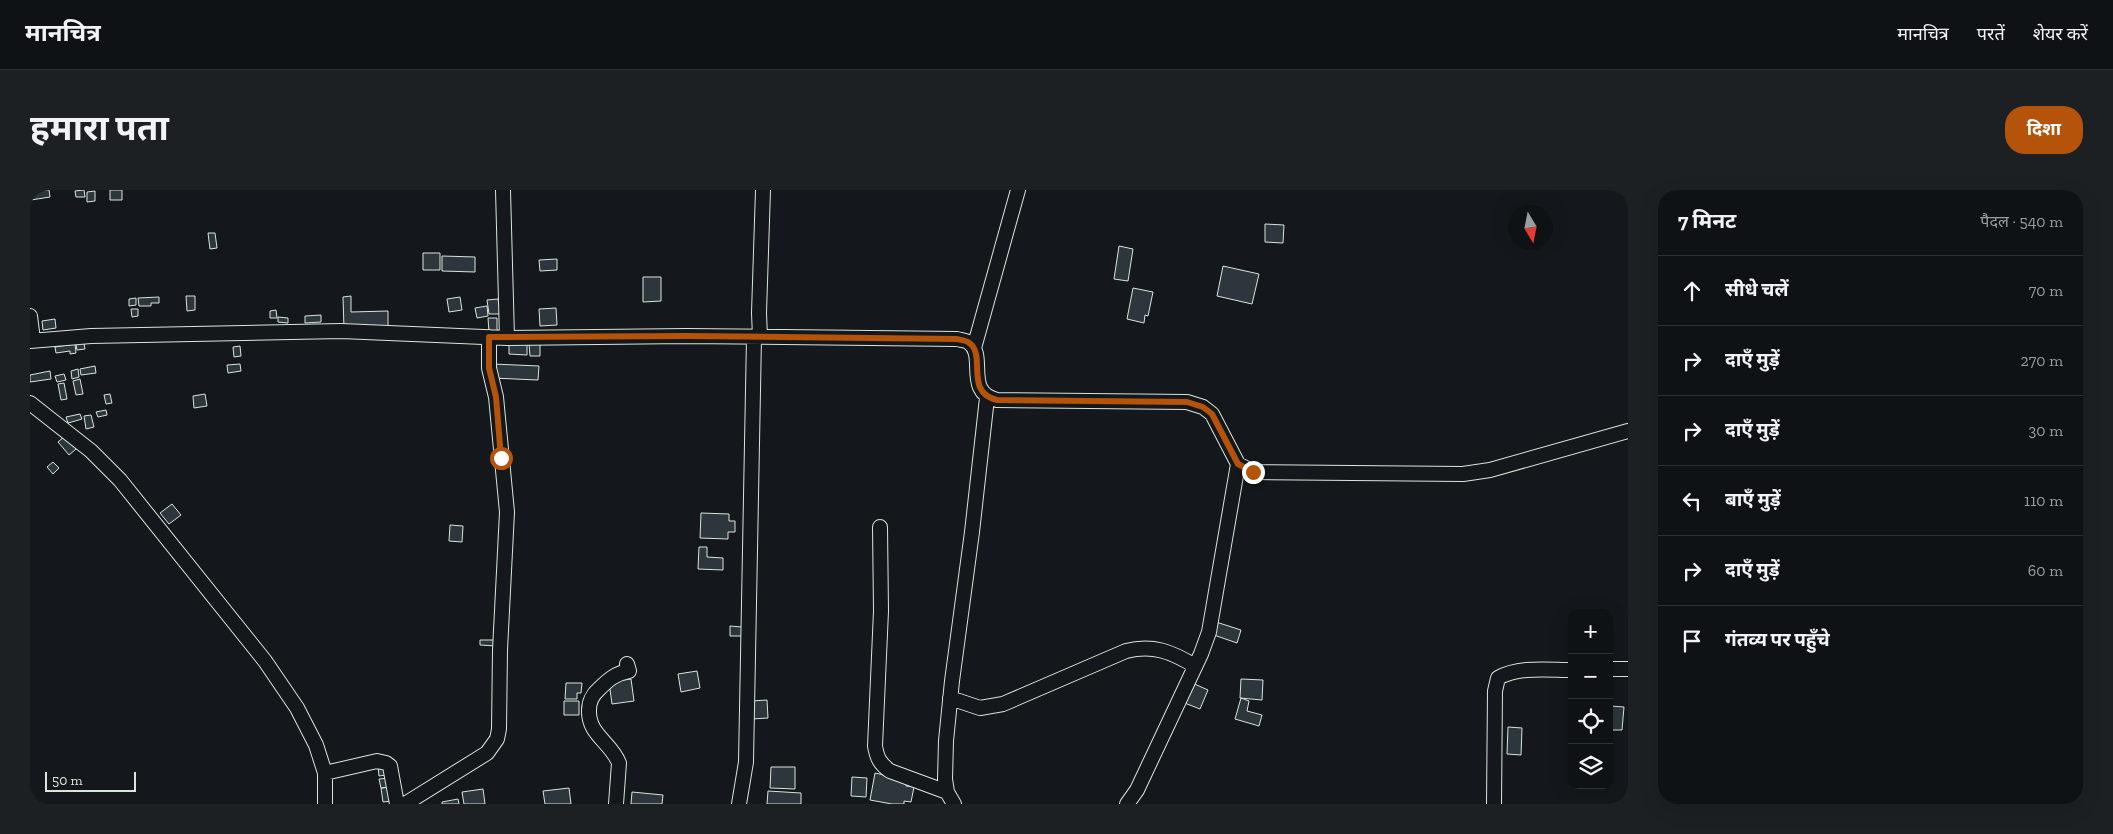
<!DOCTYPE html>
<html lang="hi">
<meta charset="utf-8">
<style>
body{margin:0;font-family:"Zilla Slab","Noto Sans Devanagari",serif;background:#1d2022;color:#f1f3f6}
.controls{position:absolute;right:15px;bottom:15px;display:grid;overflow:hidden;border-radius:10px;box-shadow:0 5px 20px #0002}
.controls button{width:45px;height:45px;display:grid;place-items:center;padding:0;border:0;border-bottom:1px solid #2f3234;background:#0f1215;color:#f1f3f6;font:25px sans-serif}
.compass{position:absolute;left:1478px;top:15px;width:45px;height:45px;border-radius:50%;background:#0f1215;box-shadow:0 5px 20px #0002;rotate:170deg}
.scale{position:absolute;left:15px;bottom:12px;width:91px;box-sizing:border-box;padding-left:5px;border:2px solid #d8e6dc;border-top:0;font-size:14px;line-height:18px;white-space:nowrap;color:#d8e6dc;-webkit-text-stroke:4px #14181c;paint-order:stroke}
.stop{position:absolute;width:15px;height:15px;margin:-11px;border:4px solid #b45309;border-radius:50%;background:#fff}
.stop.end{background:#b45309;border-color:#fff;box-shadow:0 1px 5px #0008}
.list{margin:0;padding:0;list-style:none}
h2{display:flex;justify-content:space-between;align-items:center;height:65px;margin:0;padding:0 20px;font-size:21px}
h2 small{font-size:16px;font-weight:400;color:#9b9ea0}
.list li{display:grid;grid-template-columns:32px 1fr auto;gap:15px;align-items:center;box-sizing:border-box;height:70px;padding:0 20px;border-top:1px solid #2f3234}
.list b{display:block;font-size:19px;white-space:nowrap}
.list em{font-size:16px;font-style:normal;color:#9b9ea0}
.icon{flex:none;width:28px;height:28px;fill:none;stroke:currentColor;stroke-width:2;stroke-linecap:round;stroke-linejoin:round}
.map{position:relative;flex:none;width:1598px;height:614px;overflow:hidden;border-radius:20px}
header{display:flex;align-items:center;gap:30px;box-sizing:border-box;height:70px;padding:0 25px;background:#0f1215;border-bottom:1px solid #2f3234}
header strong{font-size:24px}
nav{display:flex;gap:28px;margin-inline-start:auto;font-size:18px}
.intro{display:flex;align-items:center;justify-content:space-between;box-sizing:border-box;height:120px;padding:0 30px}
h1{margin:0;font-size:35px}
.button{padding:12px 22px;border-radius:20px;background:#b45309;color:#fff;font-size:18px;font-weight:700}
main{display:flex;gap:30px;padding:0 30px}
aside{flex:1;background:#0f1215;border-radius:20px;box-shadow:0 5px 20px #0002}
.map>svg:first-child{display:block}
.building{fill:#2c363c;stroke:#d8e6dc}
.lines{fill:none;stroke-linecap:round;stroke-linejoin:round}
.minor-casing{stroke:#d8e6dc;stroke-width:16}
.minor{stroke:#14181c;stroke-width:14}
.route{stroke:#b45309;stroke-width:6}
</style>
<header>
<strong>मानचित्र</strong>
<nav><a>मानचित्र</a><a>परतें</a><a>शेयर करें</a></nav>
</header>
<div class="intro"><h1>हमारा पता</h1><a class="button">दिशा</a></div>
<main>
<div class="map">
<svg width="1598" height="614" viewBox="0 0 1598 614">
<rect width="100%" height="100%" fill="#14181c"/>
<!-- building -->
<path class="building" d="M0,0H19L20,7L1,10Z
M54,0L55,7H46L45,1Z
M80,0H92V10H80Z
M65,1V11L57,12V2Z
M1235,34L1254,35L1253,53L1235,52Z
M178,43H185L187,58L180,59Z
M1089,56L1103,59L1098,91L1084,89Z
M393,63H410V80H393Z
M412,66L445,67V82L412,81Z
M527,69V80L510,81L509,70Z
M1193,76L1229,84L1222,114L1187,106Z
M613,87H631V111L613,112Z
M1103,98L1123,102L1118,126L1115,125L1114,133L1097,129Z
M156,106H165V120L157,121Z
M321,106V122L358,121V138L314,139L313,107Z
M129,107V113H121V116H109L108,108Z
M430,107L432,120L419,122L417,109Z
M106,108V115L99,116V109Z
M468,109L469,116H473L474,124H459L457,110Z
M457,116L458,126L447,128L445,118Z
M526,118L527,135L510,136L509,119Z
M101,119H108V126L102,127Z
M246,120L247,128H240V121Z
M291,125V132L275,133V126Z
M248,127L258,128V133L248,132Z
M458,128H467V141L459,142Z
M25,129L26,138L13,140L12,131Z
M54,153L55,159L47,160L46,154Z
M479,153H497V165L479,164Z
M499,153H510V166H500Z
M45,154L46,163L40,164V161L26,163L25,157Z
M210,156L211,166L204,167L203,157Z
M210,174L211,181L198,183L197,175Z
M462,174L509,176L508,190L462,188Z
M65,176L66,183L51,185L50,179Z
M48,179L49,187L42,189L41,181Z
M20,181L21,189L0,192V185Z
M34,184L36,190L27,192L25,186Z
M50,189L53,204L46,205L43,191Z
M34,193L37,209L31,210L28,194Z
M80,204L82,213L76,214L74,205Z
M175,204L177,216L164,218L163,206Z
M76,220L77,225L68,227L66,222Z
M50,224L52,229L38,233L36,227Z
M61,225L64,237L56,239L54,226Z
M35,246L46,259L39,265L28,252Z
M23,272L29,278L23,284L17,277Z
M142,314L151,325L139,334L130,323Z
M671,323L699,324V331H705V342H698V349L670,348Z
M420,335L433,336L432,352L419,351Z
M669,357H677V367L693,368V380L668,379Z
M1186,432L1211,440L1207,453L1181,444Z
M700,436L712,437V446H700Z
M450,450H466V456L450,455Z
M667,481L670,498L651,502L648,484Z
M601,489L604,511L582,514L579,492Z
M1211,489L1233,490L1232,510L1210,508Z
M1160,492L1178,500L1170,519L1152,512Z
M536,493H552L551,503H547V509H535Z
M1211,508L1219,511L1217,521L1232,525L1229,536L1205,529Z
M1579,509H1581V516L1594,517L1592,540H1579Z
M737,510L738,528L722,529L721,511Z
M534,511H549V525H534Z
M1478,537L1492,538L1491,565L1477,564Z
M355,575L356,585L349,586L348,576Z
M741,577H765V599L740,598Z
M845,583L877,590L876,596L884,597L881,612L874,611V614H862L840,610Z
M822,587L837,588L836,607L821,606Z
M359,588L360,597L351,598L349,589Z
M360,597L362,611L353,612L351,598Z
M539,598L541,614H515L513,601Z
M453,599L455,614H434L432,602Z
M738,601L771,603V614H737Z
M602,602L633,605L632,614H601Z
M428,609L429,614H412V612Z"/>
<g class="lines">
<defs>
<path id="minor" d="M473,0L477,148
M0,126L3,150
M730,147L729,123L733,0
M0,151L61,146L311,141L477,148L657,146L927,149C930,150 935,150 938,152C958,164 933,202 967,210L1157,212L1173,217L1182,224L1208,274L1223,282L1433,284L1460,280L1598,241
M944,158L988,0
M0,213L61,261L90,290L235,471L267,518L286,555L295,583V614
M850,337L851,421L845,556C847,568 850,574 860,581L917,602
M1579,479H1598
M920,508L950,518L973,514L1096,461C1123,454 1142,462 1165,476
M295,583L347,571L356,573L360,576L367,614
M375,614L457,563L467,549L469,539L470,460L477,322L466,207L459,178V147
M586,614L589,573C581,552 558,545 559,520C559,512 563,504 569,499C578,490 586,483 599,481L597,474
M709,614L716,572L724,147
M924,614L917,602L915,589L916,551L922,491L942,342L957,208
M1097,614L1107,600L1171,464L1179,442L1208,274
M1464,614L1465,501L1468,488C1489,476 1518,480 1542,480"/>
</defs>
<!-- minor casing -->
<use href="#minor" class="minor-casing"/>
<!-- minor -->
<use href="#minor" class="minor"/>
</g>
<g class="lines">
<!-- route -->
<path class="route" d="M471,268L466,207L459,178V147L657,146L927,149C930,150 935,150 938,152C958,164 933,202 967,210L1157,212L1173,217L1182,224L1208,274L1223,282"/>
</g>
</svg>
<div class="controls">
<button>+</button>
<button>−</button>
<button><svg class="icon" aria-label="locate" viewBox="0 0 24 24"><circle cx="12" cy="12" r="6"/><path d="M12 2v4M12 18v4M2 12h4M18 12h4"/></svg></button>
<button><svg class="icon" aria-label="layers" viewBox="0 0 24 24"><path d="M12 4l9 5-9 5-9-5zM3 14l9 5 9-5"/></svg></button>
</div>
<svg class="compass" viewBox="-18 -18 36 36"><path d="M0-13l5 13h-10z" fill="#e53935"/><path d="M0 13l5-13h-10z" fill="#9b9ea0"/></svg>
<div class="scale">50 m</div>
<div class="stop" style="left:471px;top:268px"></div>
<div class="stop end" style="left:1223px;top:282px"></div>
</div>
<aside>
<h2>7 मिनट<small>पैदल · 540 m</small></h2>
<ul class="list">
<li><svg class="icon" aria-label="ahead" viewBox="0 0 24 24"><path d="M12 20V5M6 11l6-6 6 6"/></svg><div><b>सीधे चलें</b></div><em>70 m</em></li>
<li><svg class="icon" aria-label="right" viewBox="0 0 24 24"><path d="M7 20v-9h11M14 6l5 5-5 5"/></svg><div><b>दाएँ मुड़ें</b></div><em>270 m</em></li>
<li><svg class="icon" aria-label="right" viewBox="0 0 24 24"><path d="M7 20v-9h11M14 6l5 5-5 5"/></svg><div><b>दाएँ मुड़ें</b></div><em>30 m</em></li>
<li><svg class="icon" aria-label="left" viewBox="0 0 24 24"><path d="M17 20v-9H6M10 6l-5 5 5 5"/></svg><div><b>बाएँ मुड़ें</b></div><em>110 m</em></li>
<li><svg class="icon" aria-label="right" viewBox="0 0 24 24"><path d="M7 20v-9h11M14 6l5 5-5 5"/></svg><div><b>दाएँ मुड़ें</b></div><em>60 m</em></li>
<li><svg class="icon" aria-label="arrive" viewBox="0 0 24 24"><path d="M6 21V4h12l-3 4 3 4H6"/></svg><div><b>गंतव्य पर पहुँचे</b></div></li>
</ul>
</aside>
</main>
